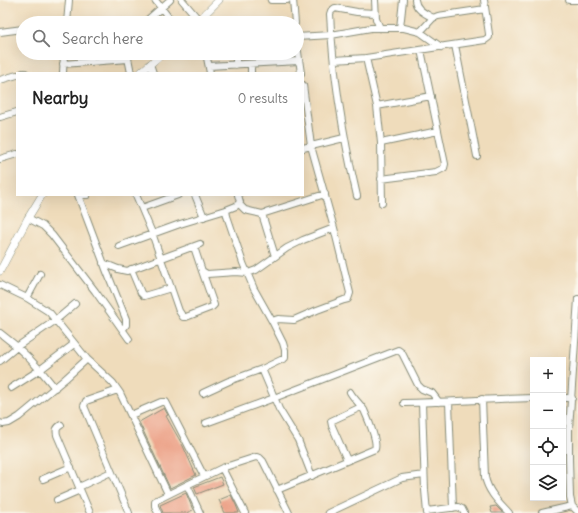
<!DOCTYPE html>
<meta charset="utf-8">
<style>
body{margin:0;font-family:Delius,sans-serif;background:#f2f2f2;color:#222}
.controls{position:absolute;right:12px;bottom:12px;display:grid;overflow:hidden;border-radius:0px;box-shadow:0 4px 16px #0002}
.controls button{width:36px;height:36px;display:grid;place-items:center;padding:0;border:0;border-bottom:1px solid #e0e0e0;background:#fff;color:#222;font:20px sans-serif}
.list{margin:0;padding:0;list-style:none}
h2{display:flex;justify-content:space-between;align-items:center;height:52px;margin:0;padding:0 16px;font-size:17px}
h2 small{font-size:13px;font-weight:400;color:#767676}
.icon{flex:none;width:22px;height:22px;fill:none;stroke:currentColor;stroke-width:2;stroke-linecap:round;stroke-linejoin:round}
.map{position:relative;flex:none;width:578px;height:513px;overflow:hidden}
.search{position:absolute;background:#fff;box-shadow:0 4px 16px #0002;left:16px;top:16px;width:288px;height:44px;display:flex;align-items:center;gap:10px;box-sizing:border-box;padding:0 14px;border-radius:22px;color:#767676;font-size:15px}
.panel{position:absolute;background:#fff;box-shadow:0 4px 16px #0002;left:16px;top:72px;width:288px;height:124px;border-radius:0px}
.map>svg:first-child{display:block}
.building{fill:#eca086}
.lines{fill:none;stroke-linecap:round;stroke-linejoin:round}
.minor-casing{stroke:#878c78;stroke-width:8}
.tertiary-casing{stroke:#878c78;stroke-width:8}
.minor{stroke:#fff;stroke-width:6}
.tertiary{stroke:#fff;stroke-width:7}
</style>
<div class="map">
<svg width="578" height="513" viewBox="0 0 578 513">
<rect width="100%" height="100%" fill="#fbf7ec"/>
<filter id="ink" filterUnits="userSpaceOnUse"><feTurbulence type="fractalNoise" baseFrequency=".025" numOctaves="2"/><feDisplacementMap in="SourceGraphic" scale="8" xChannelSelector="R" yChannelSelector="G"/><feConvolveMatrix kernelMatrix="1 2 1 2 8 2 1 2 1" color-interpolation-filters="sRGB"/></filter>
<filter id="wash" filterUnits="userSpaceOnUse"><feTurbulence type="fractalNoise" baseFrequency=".012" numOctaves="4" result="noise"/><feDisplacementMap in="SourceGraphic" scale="16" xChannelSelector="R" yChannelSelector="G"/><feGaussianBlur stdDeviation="0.9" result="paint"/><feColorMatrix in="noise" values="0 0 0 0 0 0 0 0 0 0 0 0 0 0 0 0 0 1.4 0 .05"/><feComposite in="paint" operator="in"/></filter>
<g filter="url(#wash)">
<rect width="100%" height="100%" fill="#efdcbb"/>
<g id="blocks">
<!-- building -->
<path class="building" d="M164,408L168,415L166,416L183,446L196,475L170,488L139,422Z
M220,477L223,484L197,494L194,487Z
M186,493L193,510L186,513H163L160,505Z
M231,495L236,505L239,513H225L219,500Z
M496,506L502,512V513H492L490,507Z"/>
</g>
</g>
<g filter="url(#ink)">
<use href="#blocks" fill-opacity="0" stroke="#878c78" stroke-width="1"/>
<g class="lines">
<defs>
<path id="minor" d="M155,0L173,23
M182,0L199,20L200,23
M271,0H287
M293,0L295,23
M375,0L376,19L380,28
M415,0C416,10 425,13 433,18
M569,0H578
M67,23L69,0
M144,23L170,0
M400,28L403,0
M0,32L23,29
M420,32L433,18L438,16L485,9
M297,37L331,35L371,28H404L420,32L441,47
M297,45L301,73
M455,45L477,156
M127,53L131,73
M206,53L210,73
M366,58L377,106L381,143L382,203
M334,60L366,58L485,40L489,37V34L484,0
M63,64L128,59
M150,64L153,73
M251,64V73
M236,65V53
M209,66L299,61
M23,73H25
M63,73L64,53
M0,80L17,75
M377,106L431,96
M0,117L17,112
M381,143L438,131
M303,148L344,138
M0,159L17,154
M381,179L436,172L444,168L445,164L421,50
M78,195L107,272L126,319V325L123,329
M83,195H87
M136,195L152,233L179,311L183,317H186L212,307L214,305L202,271
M195,195L204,217
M238,195L240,202L236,206L226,210L227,216L243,263L254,289L272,321L283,343L285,350V358L262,369
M357,196C343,136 333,75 330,14L331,11L335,8L357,12L375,13
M239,204L245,210L262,214L325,194
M142,208L178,195
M262,214L275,256
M28,218L43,226L52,235L95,291L129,339
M119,246L180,224L226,210
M194,247L202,271L207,274L236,272L248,273L256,270L287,248L303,240L334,228
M103,263L118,269L127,271L200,244
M131,269L141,293L144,296L171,288
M0,285L27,298L49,312L87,359L113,383L120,393L168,494
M27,298L40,274
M272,321L278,319L294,320L317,310L344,300L348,299L350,293L334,228L311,146L303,85
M0,333C22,349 38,366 55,388
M0,361L18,346L56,320L75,304
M11,388L41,369L74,344
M118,390L86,401L84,406L129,513
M203,393L229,381L262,369L279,409L298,440L312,476
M563,398H572
M482,399L485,477C488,492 499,502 509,513
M449,402L453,508
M404,403C447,402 490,399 533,398
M422,403L425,490L427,513
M131,415L161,402H166L204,476
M0,423L3,424L9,423L19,417L65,379L87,359
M206,423L274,398L398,350L402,353L418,385L422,389L432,393L439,402
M61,425C56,428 56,430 57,435L90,513
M347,460L332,426L331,421L361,407
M222,468L245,513
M43,479L71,467
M79,487L111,472
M277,490L375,449C378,441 368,419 364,410C360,404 354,399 350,392
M57,500L80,490
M572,506L570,497L569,459V429L578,299
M427,511L458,507L462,509L464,513
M158,513L155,506V501L187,485
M200,513L187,485L222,468L256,457L260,458L263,461L289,513
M328,513L402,478L424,475
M542,513L572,506L578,512"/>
<path id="tertiary" d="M196,23L219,0
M140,73L163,53
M0,271L28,218L42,195"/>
</defs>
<!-- minor casing -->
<use href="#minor" class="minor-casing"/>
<!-- tertiary casing -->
<use href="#tertiary" class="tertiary-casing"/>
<!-- minor -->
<use href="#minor" class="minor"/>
<!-- tertiary -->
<use href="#tertiary" class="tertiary"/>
</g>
</g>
</svg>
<div class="controls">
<button>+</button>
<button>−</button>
<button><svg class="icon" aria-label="locate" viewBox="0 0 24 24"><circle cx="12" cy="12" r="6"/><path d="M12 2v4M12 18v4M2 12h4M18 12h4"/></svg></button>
<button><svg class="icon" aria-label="layers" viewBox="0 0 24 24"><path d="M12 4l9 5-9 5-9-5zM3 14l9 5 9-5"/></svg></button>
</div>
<div class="search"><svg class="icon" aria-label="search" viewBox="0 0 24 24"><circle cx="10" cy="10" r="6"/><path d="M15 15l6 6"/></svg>Search here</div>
<section class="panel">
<h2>Nearby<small>0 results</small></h2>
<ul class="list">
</ul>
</section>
</div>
